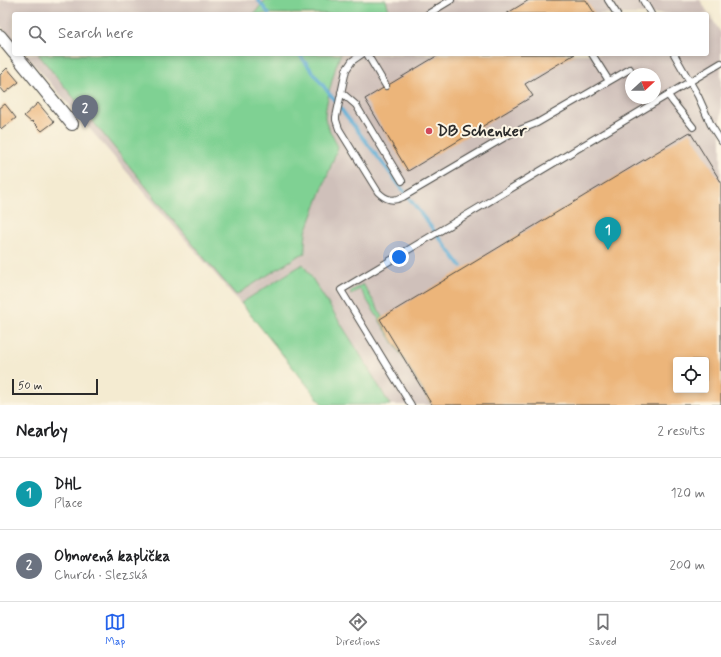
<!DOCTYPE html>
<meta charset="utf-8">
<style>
body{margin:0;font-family:Mynerve,sans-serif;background:#f2f2f2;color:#202124}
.controls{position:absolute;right:12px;bottom:12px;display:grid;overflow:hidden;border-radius:4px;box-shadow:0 2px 6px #0003}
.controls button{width:36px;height:36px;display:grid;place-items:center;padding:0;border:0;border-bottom:1px solid #e0e0e0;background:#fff;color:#202124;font:20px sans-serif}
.compass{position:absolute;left:625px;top:68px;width:36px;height:36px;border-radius:50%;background:#fff;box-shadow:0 2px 6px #0003;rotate:69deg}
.scale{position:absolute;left:12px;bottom:10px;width:86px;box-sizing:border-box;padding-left:4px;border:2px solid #2b2b2b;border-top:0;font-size:11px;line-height:14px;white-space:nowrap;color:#2b2b2b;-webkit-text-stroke:3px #fcf5e5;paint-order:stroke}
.you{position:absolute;left:399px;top:257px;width:14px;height:14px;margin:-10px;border:3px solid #fff;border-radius:50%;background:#1a73e8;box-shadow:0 0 0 6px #1a73e833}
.badge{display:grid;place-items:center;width:26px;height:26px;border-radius:50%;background:#2563eb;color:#fff;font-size:13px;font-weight:700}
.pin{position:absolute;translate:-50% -33px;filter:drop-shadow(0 1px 2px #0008)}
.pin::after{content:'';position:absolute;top:21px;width:14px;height:12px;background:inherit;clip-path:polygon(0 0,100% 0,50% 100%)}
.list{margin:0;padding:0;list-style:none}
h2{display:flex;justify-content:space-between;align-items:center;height:52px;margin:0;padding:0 16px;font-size:17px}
h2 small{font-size:13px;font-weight:400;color:#757577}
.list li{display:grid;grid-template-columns:26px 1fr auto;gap:12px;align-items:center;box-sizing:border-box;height:72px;padding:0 16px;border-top:1px solid #e0e0e0}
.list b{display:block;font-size:15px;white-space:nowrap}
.list p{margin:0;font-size:13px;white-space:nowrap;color:#757577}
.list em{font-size:13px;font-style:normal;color:#757577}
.icon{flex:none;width:22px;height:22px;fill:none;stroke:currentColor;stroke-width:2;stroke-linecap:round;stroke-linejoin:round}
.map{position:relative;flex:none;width:721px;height:405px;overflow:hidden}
.search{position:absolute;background:#fff;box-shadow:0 2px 6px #0003;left:12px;right:12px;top:12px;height:44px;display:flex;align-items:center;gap:10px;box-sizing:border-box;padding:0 14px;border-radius:4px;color:#757577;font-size:15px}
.sheet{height:196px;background:#fff}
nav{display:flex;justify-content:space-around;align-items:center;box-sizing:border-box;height:56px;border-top:1px solid #e0e0e0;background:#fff;font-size:11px;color:#757577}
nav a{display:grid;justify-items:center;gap:2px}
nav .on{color:#2563eb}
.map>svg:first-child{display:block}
.industrial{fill:#cfc0ba;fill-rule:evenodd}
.green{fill:#7fd193;stroke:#557e5f}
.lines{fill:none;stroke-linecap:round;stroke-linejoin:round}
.stream{stroke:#5aaad4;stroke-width:3.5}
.building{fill:#ecb57a;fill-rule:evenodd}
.lane-casing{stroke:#494844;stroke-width:8}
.street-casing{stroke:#494844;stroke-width:14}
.lane{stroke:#fff;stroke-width:6}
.street{stroke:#fff;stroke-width:12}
.poi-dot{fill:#d1495b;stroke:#fcf5e5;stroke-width:1.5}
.labels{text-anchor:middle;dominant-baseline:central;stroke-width:4;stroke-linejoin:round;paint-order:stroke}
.poi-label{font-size:16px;font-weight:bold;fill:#2b2b2b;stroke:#fcf5e5;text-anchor:start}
</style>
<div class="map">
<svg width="721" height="405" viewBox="0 0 721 405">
<rect width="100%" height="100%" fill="#fcf5e5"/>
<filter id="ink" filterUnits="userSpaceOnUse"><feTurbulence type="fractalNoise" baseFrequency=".025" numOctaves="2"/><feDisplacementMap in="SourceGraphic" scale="8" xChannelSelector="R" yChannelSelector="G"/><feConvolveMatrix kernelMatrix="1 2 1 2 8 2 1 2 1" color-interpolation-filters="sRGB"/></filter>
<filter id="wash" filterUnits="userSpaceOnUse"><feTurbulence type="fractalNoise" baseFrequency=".012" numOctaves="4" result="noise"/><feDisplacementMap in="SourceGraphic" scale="16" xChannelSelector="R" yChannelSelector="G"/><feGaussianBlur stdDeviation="0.9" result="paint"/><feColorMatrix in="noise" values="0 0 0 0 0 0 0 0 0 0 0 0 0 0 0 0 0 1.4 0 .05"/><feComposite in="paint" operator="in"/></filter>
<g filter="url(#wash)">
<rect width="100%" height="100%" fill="#f4ebd1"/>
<!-- industrial -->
<path class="industrial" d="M0,0H700L721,33V405H324L321,397L25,54H707V14H14V42L0,25ZM631,74H655V98H631ZM676,360H706V390H676Z"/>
<!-- green -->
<path class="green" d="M265,0H386L390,14H254Z
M38,54H341C336,61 324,110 325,118C327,128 334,138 338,147L306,232L305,245V253L298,256L236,295L205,259Z
M303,264L358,351L390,405H323L241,303Z
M363,284L383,317L380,319L432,405L360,289L350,295L351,291Z"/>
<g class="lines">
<!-- stream -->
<path class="stream" d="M258,0L269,14
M299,54L461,266"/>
</g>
<g id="blocks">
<!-- building -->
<path class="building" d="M529,0H586L595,14H506Z
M440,54H575L525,84L533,96L408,171L365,99Z
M7,68L19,82L5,93L0,87V75Z
M38,103L54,122L42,131L32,121L31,122L24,116Z
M5,104L16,118L2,129L0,127V108Z
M690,132L721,182V405H432L380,319ZM676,360H706V390H676Z"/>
</g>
</g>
<g filter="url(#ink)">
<use href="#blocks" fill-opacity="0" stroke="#494844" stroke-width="1"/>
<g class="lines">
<defs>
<path id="lane" d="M608,0L617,14
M643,0L651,14
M428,14L451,0
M362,54L352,61L346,70L336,117V120L339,129L378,192C386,200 393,202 403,197L512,133L537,123L630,69
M367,54L386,86
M592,54L609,81
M674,54L698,96L711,125L721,141
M341,92L356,105L402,181
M668,95L673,102L693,127
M411,405L341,290L721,63"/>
<path id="street" d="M0,36L14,53
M15,54L72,124"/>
</defs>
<!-- lane casing -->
<use href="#lane" class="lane-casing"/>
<!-- street casing -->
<use href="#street" class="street-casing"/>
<!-- lane -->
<use href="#lane" class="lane"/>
<!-- street -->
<use href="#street" class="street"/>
</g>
</g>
<!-- markers -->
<circle class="poi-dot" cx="429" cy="131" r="4"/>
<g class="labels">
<!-- poi labels -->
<g class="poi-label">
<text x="437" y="131">DB Schenker</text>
</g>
</g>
</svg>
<div class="controls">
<button><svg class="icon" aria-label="locate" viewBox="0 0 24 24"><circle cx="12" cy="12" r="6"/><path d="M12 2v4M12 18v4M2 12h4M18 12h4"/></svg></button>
</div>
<svg class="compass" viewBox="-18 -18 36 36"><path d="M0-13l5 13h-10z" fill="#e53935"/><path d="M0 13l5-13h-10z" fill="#757577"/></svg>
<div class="scale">50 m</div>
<div class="you"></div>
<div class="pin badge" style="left:608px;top:250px;background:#0f9aa8">1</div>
<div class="pin badge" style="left:85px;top:128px;background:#6b7280">2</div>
<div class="search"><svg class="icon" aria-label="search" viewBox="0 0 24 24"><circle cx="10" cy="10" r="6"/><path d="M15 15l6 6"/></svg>Search here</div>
</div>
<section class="sheet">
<h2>Nearby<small>2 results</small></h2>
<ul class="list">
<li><span class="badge" style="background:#0f9aa8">1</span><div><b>DHL</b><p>Place</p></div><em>120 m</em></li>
<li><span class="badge" style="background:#6b7280">2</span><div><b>Obnovená kaplička</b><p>Church · Slezská</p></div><em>200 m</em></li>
</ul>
</section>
<nav>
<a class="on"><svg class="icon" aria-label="map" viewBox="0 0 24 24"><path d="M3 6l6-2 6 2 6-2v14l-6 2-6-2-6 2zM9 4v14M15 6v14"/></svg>Map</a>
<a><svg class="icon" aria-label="directions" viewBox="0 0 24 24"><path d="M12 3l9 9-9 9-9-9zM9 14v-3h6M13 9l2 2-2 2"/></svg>Directions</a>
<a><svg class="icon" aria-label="saved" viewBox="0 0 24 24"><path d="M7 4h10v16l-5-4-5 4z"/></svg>Saved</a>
</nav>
